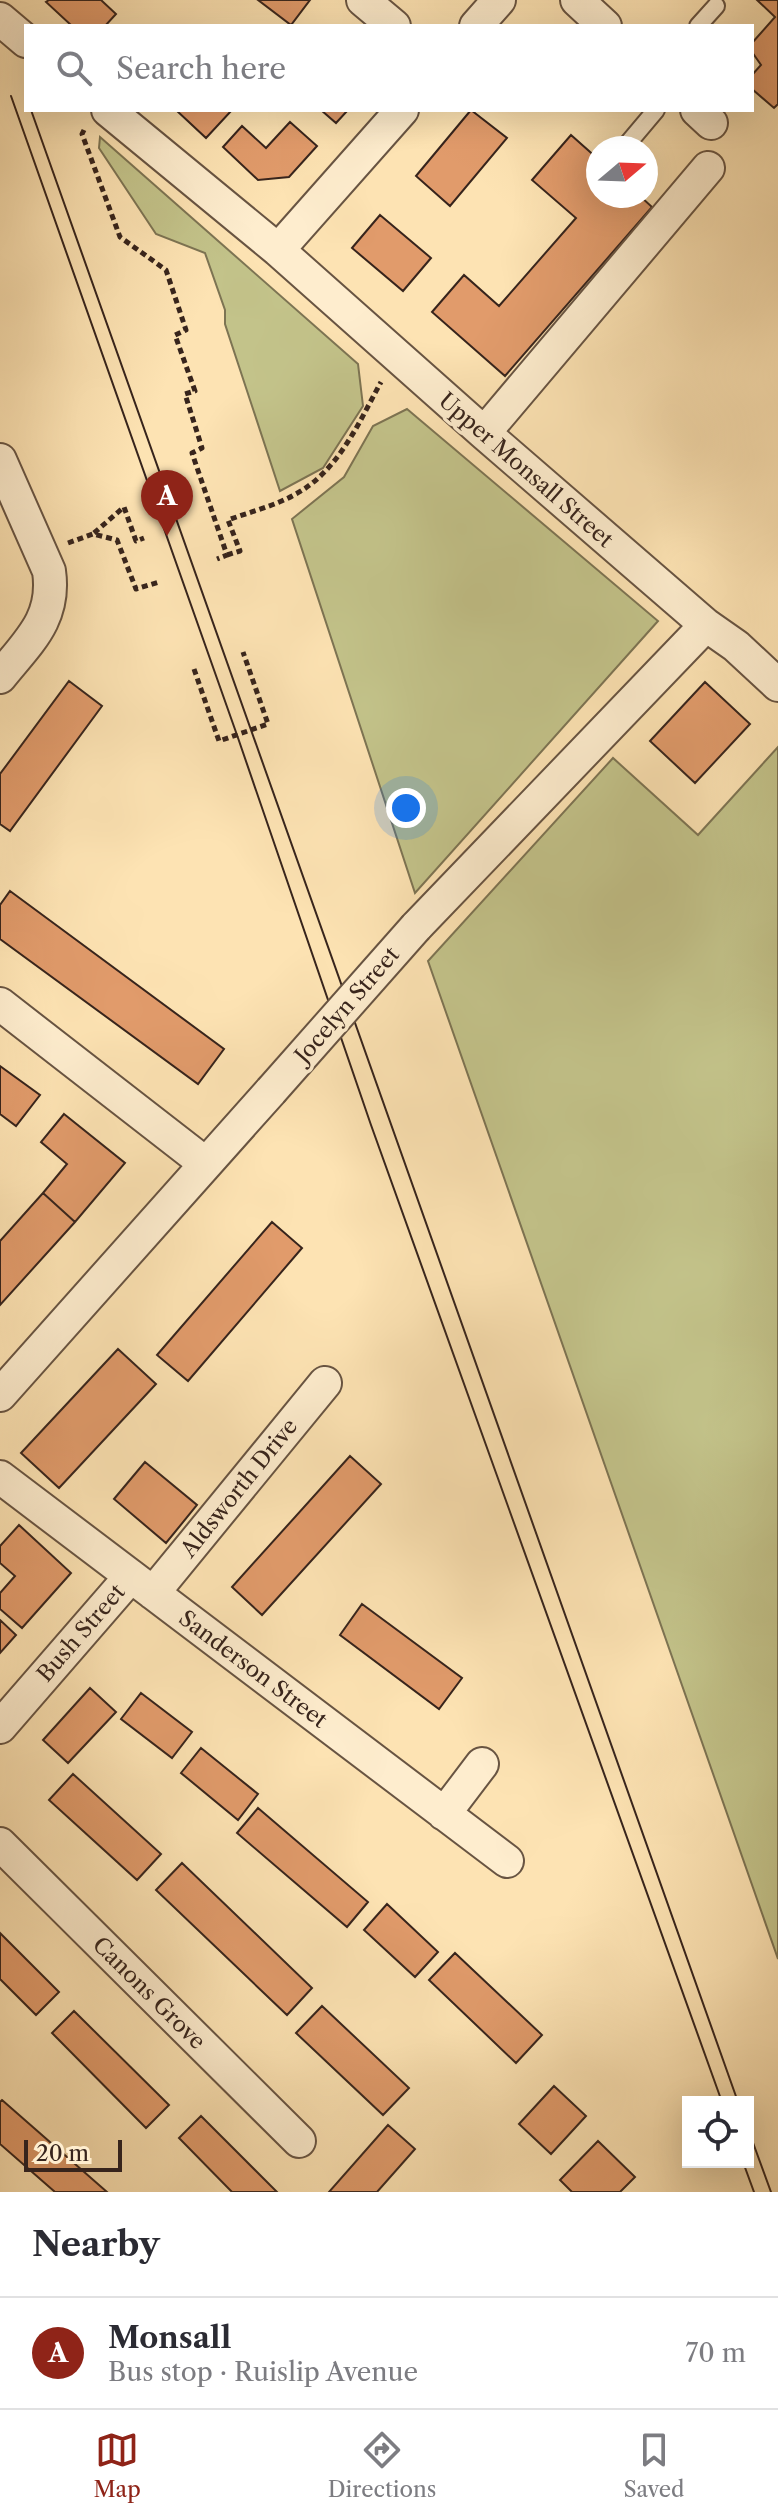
<!DOCTYPE html>
<meta charset="utf-8">
<style>
body{margin:0;font-family:"Libre Caslon Text",serif;background:#f7f7f7;color:#2b2b33}
.controls{position:absolute;right:24px;bottom:24px;display:grid;overflow:hidden;border-radius:0px;box-shadow:0 8px 32px #0002}
.controls button{width:72px;height:72px;display:grid;place-items:center;padding:0;border:0;border-bottom:2px solid #e1e1e2;background:#fff;color:#2b2b33;font:40px sans-serif}
.compass{position:absolute;left:586px;top:136px;width:72px;height:72px;border-radius:50%;background:#fff;box-shadow:0 8px 32px #0002;rotate:71deg}
.scale{position:absolute;left:24px;bottom:20px;width:98px;box-sizing:border-box;padding-left:8px;border:4px solid #37241c;border-top:0;font-size:22px;line-height:28px;white-space:nowrap;color:#37241c;-webkit-text-stroke:6px #feedce;paint-order:stroke}
.you{position:absolute;left:406px;top:808px;width:28px;height:28px;margin:-20px;border:6px solid #fff;border-radius:50%;background:#1a73e8;box-shadow:0 0 0 12px #1a73e833}
.badge{display:grid;place-items:center;width:52px;height:52px;border-radius:50%;background:#8f2418;color:#fff;font-size:26px;font-weight:700}
.pin{position:absolute;translate:-50% -66px;filter:drop-shadow(0 2px 4px #0008)}
.pin::after{content:'';position:absolute;top:42px;width:28px;height:24px;background:inherit;clip-path:polygon(0 0,100% 0,50% 100%)}
.list{margin:0;padding:0;list-style:none}
h2{display:flex;justify-content:space-between;align-items:center;height:104px;margin:0;padding:0 32px;font-size:34px}
h2 small{font-size:26px;font-weight:400;color:#7c7c81}
.list li{display:grid;grid-template-columns:52px 1fr auto;gap:24px;align-items:center;box-sizing:border-box;height:112px;padding:0 32px;border-top:2px solid #e1e1e2}
.list b{display:block;font-size:30px;white-space:nowrap}
.list p{margin:0;font-size:26px;white-space:nowrap;color:#7c7c81}
.list em{font-size:26px;font-style:normal;color:#7c7c81}
.icon{flex:none;width:44px;height:44px;fill:none;stroke:currentColor;stroke-width:2;stroke-linecap:round;stroke-linejoin:round}
.map{position:relative;flex:none;width:778px;height:2192px;overflow:hidden}
.search{position:absolute;background:#fff;box-shadow:0 8px 32px #0002;left:24px;right:24px;top:24px;height:88px;display:flex;align-items:center;gap:20px;box-sizing:border-box;padding:0 28px;border-radius:0px;color:#7c7c81;font-size:30px}
.sheet{height:216px;background:#fff}
nav{display:flex;justify-content:space-around;align-items:center;box-sizing:border-box;height:112px;border-top:2px solid #e1e1e2;background:#fff;font-size:22px;color:#7c7c81}
nav a{display:grid;justify-items:center;gap:4px}
nav .on{color:#8f2418}
.map>svg:first-child{display:block}
.green{fill:#c3c38a;stroke:#7d7453;stroke-width:2}
.building{fill:#e19b6b;stroke:#37241c;stroke-width:2}
.lines{fill:none;stroke-linecap:round;stroke-linejoin:round}
.lane-casing{stroke:#685442;stroke-width:20}
.street-casing{stroke:#685442;stroke-width:36}
.path{stroke:#37241c;stroke-width:5;stroke-dasharray:6 4;stroke-linecap:butt}
.lane{stroke:#feedce;stroke-width:16}
.street{stroke:#feedce;stroke-width:32}
.tram{stroke:#37241c;stroke-width:2}
.street-bridge-casing{stroke:#685442;stroke-width:36;stroke-linecap:butt}
.street-bridge{stroke:#feedce;stroke-width:32}
.labels{text-anchor:middle;dominant-baseline:central;stroke-width:7;stroke-linejoin:round;paint-order:stroke}
.street-label{font-size:22px;fill:#37241c;stroke:#feedce}
</style>
<div class="map">
<svg width="778" height="2192" viewBox="0 0 778 2192">
<rect width="100%" height="100%" fill="#fde3b3"/>
<filter id="stains"><feTurbulence type="fractalNoise" baseFrequency=".0025" numOctaves="4"/><feColorMatrix values="0 0 0 0 .2 0 0 0 0 .09 0 0 0 0 .02 0 0 0 .5 -.17"/></filter>
<radialGradient id="worn" r=".72"><stop offset=".6" stop-color="#630" stop-opacity="0"/><stop offset="1" stop-color="#630" stop-opacity=".3"/></radialGradient>
<!-- green -->
<path class="green" d="M100,137L358,364L363,406L323,468L280,491L225,324V310L205,253L156,234L99,148Z
M407,409L658,621L415,893L292,519L344,477L373,426Z
M778,747V1959L428,961L613,758L698,835Z"/>
<!-- building -->
<path class="building" d="M49,0H101L116,14L105,26H72L46,2Z
M258,0H310L291,25Z
M757,0H778V104L774,108L752,89V75L761,65L752,52V43L775,17Z
M176,110H232L206,138Z
M321,110H348L336,123Z
M471,110L507,138L450,206L416,176Z
M290,122L317,146L289,177L258,180L223,147L242,126L266,148Z
M571,135L598,159V196H640L652,207L505,376L432,312L464,275L499,306L576,218L532,180Z
M380,215L431,258L403,291L352,248Z
M69,681L102,706L10,831L0,824V774Z
M705,682L750,724L695,783L650,741Z
M10,891L224,1049L198,1084L0,939V905Z
M0,1066L40,1095L16,1126L0,1114Z
M64,1114L125,1163L75,1222L43,1193L67,1164L41,1142Z
M43,1193L75,1222L0,1305V1241Z
M272,1222L302,1248L188,1381L157,1355Z
M118,1349L156,1384L59,1488L21,1453Z
M350,1456L381,1484L262,1615L232,1587Z
M145,1462L197,1505L166,1543L114,1499Z
M19,1525L71,1573L22,1628L0,1609V1593L15,1576L0,1563V1546Z
M362,1604L462,1678L439,1709L340,1635Z
M0,1620L16,1635L0,1653Z
M90,1688L116,1712L68,1763L43,1740Z
M141,1693L192,1732L172,1758L121,1719Z
M201,1748L258,1794L238,1820L181,1773Z
M73,1774L161,1854L137,1880L49,1800Z
M258,1808L368,1902L347,1927L237,1833Z
M182,1863L312,1988L287,2015L156,1890Z
M387,1904L438,1952L415,1977L364,1930Z
M0,1933L59,1992L36,2015L0,1979Z
M455,1953L542,2035L516,2063L429,1980Z
M322,2006L409,2088L383,2115L296,2033Z
M74,2011L169,2105L146,2128L52,2033Z
M554,2086L586,2116L551,2154L519,2124Z
M2,2100L107,2192H55L0,2144V2102Z
M201,2116L277,2192H232L179,2138Z
M388,2125L415,2149L377,2192H329Z
M598,2141L635,2177L620,2192H572L560,2180Z"/>
<g class="lines">
<defs>
<path id="lane" d="M698,26L716,6
M624,148L656,110"/>
<path id="street" d="M363,0L394,26
M577,0L605,26
M0,19L26,41
M476,26L499,0
M108,110L278,250L484,433L706,625L736,646L778,685
M697,110L711,123
M278,250L402,110
M484,433L708,168
M0,460L49,571C56,619 28,642 0,677
M416,927L706,625
M0,1004L206,1164
M0,1395L271,1091
M0,1477L507,1861
M153,1593L325,1383
M0,1727L131,1576
M444,1814L482,1764
M0,1844L299,2141"/>
</defs>
<!-- lane casing -->
<use href="#lane" class="lane-casing"/>
<!-- street casing -->
<use href="#street" class="street-casing"/>
<!-- path -->
<path class="path" d="M84,130L82,134L120,237L166,270L186,330L175,335L195,391L185,394L202,448L192,453L227,555L217,559
M94,533L124,507L136,541L144,538
M68,543L93,534L117,540L136,589L159,582
M227,555L240,551L228,520C250,512 274,506 294,495C338,472 358,424 381,382
M194,669L219,741L268,724L243,652"/>
<!-- lane -->
<use href="#lane" class="lane"/>
<!-- street -->
<use href="#street" class="street"/>
<!-- tram -->
<path class="tram" d="M25,95L26,97
M11,96L237,735L371,1125L722,2102
M31,110L738,2102
M748,2129L771,2192
M743,2162L754,2192"/>
<defs>
<path id="street-bridge" d="M271,1091L416,927"/>
</defs>
<!-- street-bridge casing -->
<use href="#street-bridge" class="street-bridge-casing"/>
<!-- street-bridge -->
<use href="#street-bridge" class="street-bridge"/>
</g>
<g class="labels">
<!-- street labels -->
<g class="street-label">
<text transform="translate(526 470) rotate(41)">Upper Monsall Street</text>
<text transform="translate(347 1005) rotate(-49)">Jocelyn Street</text>
<text transform="translate(239 1488) rotate(-51)">Aldsworth Drive</text>
<text transform="translate(81 1633) rotate(-49)">Bush Street</text>
<text transform="translate(253 1669) rotate(37)">Sanderson Street</text>
<text transform="translate(149 1993) rotate(45)">Canons Grove</text>
</g>
</g>
<rect width="100%" height="100%" filter="url(#stains)"/>
<rect width="100%" height="100%" fill="url(#worn)"/>
</svg>
<div class="controls">
<button><svg class="icon" aria-label="locate" viewBox="0 0 24 24"><circle cx="12" cy="12" r="6"/><path d="M12 2v4M12 18v4M2 12h4M18 12h4"/></svg></button>
</div>
<svg class="compass" viewBox="-18 -18 36 36"><path d="M0-13l5 13h-10z" fill="#e53935"/><path d="M0 13l5-13h-10z" fill="#7c7c81"/></svg>
<div class="scale">20 m</div>
<div class="you"></div>
<div class="pin badge" style="left:167px;top:536px">A</div>
<div class="search"><svg class="icon" aria-label="search" viewBox="0 0 24 24"><circle cx="10" cy="10" r="6"/><path d="M15 15l6 6"/></svg>Search here</div>
</div>
<section class="sheet">
<h2>Nearby<small></small></h2>
<ul class="list">
<li><span class="badge">A</span><div><b>Monsall</b><p>Bus stop · Ruislip Avenue</p></div><em>70 m</em></li>
</ul>
</section>
<nav>
<a class="on"><svg class="icon" aria-label="map" viewBox="0 0 24 24"><path d="M3 6l6-2 6 2 6-2v14l-6 2-6-2-6 2zM9 4v14M15 6v14"/></svg>Map</a>
<a><svg class="icon" aria-label="directions" viewBox="0 0 24 24"><path d="M12 3l9 9-9 9-9-9zM9 14v-3h6M13 9l2 2-2 2"/></svg>Directions</a>
<a><svg class="icon" aria-label="saved" viewBox="0 0 24 24"><path d="M7 4h10v16l-5-4-5 4z"/></svg>Saved</a>
</nav>
